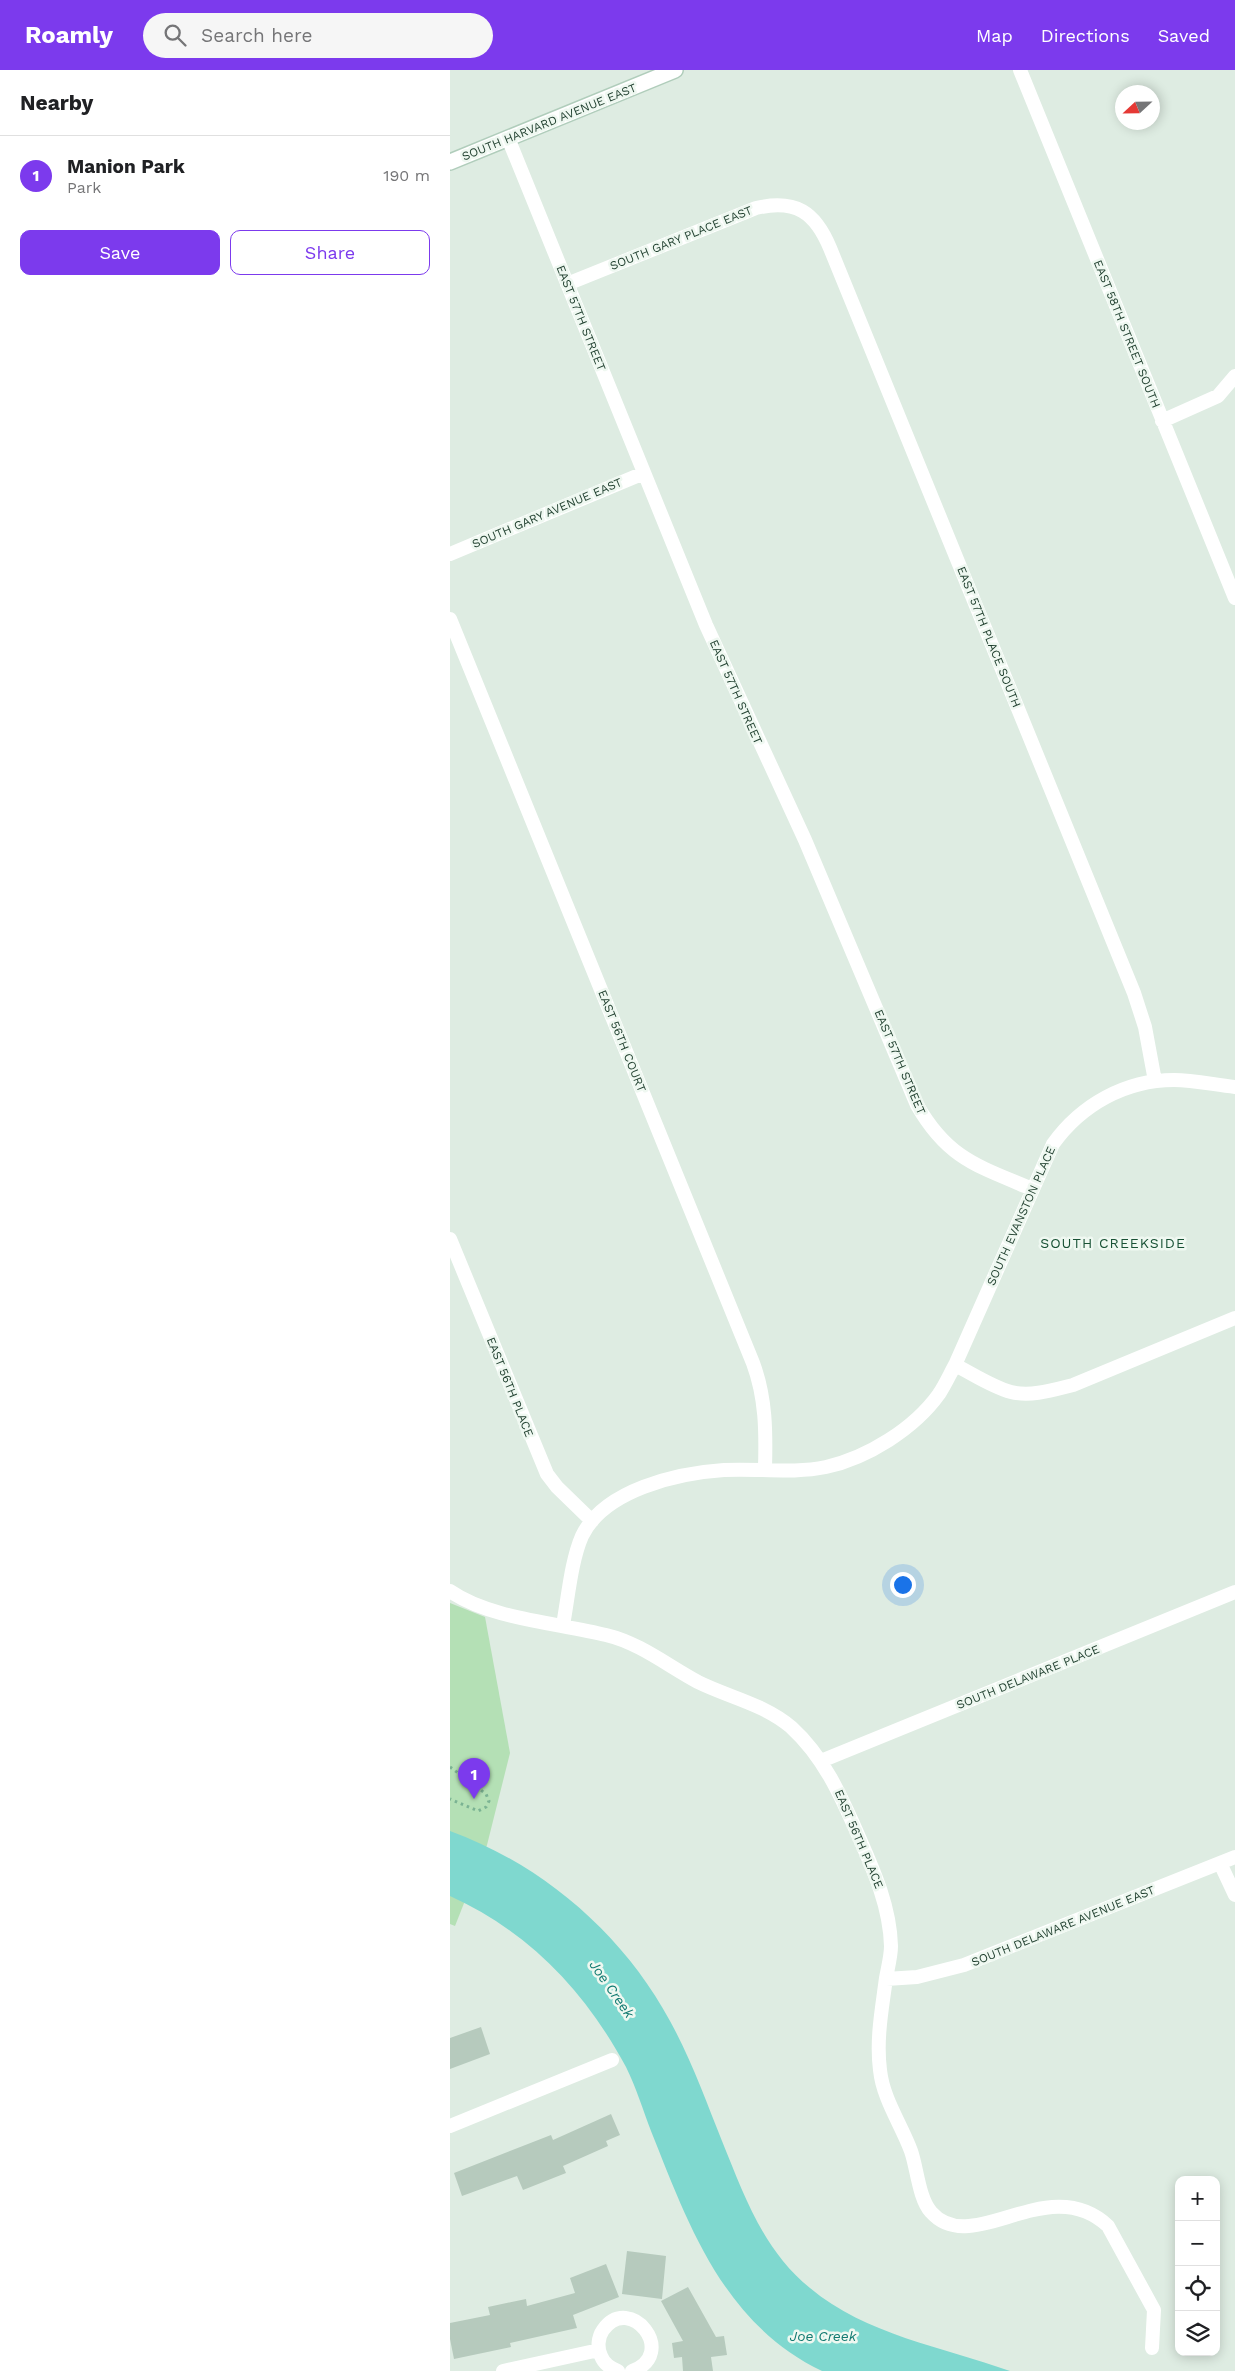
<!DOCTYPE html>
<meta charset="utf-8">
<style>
body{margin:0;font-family:"Work Sans",sans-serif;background:#f6f6f6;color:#202124}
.controls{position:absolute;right:15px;bottom:15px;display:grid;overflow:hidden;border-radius:10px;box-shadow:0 2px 12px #0003}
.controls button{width:45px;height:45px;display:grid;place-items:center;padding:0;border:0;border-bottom:1px solid #e0e0e0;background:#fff;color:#202124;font:25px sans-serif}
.compass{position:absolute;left:665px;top:15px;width:45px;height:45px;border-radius:50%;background:#fff;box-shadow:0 2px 12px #0003;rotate:248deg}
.you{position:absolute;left:452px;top:1514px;width:18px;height:18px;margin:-12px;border:4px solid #fff;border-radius:50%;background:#1a73e8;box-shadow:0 0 0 8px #1a73e833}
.badge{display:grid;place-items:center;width:32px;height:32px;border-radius:50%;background:#7c3aed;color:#fff;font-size:16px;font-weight:700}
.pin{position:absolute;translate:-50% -41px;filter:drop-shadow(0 1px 2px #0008)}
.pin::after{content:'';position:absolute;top:26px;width:18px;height:15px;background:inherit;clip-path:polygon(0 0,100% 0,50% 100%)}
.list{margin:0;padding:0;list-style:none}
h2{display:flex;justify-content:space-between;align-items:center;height:65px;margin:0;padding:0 20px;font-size:21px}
h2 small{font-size:16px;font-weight:400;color:#757577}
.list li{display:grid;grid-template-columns:32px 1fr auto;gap:15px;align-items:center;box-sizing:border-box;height:80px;padding:0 20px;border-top:1px solid #e0e0e0}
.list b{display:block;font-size:19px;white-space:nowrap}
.list p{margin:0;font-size:16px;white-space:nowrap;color:#757577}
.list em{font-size:16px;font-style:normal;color:#757577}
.actions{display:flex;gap:10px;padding:15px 20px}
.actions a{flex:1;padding:11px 0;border:1px solid #7c3aed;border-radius:10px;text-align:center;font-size:18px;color:#7c3aed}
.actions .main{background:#7c3aed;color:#fff}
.icon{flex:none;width:28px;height:28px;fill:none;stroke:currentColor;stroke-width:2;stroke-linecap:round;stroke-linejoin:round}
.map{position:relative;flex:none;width:785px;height:2301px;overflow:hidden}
header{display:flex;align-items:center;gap:30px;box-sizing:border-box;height:70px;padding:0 25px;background:#7c3aed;color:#fff}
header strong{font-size:24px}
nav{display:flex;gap:28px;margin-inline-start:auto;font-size:18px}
.search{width:350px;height:45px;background:#f6f6f6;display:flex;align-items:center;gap:12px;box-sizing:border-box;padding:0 18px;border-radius:28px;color:#757577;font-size:19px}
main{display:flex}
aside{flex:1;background:#fff}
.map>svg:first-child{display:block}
.green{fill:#b4e0b5}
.water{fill:#7fd8cf}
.building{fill:#b6cabd}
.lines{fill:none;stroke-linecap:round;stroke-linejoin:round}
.secondary-casing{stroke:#b0cdbb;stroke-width:18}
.path{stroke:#7bb393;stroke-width:3;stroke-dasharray:2.5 4;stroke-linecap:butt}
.street{stroke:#fff;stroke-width:14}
.secondary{stroke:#fff;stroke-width:15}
.labels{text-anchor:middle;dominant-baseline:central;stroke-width:5;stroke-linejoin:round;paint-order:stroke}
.street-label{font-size:12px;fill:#1e3e2d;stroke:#eff8f1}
.neighbourhood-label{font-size:14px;letter-spacing:1px;fill:#185235;stroke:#eff8f1}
.water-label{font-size:14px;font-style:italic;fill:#117a71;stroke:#eff8f1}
</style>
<header>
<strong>Roamly</strong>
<div class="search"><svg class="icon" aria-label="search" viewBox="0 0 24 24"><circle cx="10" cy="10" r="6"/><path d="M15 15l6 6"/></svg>Search here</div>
<nav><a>Map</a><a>Directions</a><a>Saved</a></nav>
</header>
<main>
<aside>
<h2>Nearby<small></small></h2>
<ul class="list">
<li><span class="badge">1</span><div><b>Manion Park</b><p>Park</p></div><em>190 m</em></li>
</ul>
<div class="actions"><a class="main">Save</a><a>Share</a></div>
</aside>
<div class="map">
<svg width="785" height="2301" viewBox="0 0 785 2301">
<rect width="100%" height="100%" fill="#deece2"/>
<!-- green -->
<path class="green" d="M0,1533L35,1547L60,1683L37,1775L5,1856L0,1854Z"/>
<!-- water -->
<path class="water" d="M0,1761C93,1795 173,1864 220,1951C241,1989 256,2031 272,2071C294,2125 313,2180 360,2218C416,2265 493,2277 560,2301H372C273,2253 239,2156 201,2061C193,2040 186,2017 176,1997C135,1921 79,1862 0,1826Z"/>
<!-- building -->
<path class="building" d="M31,1957L40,1984L0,1999V1968Z
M161,2044L170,2065L156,2071L158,2076L113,2096L116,2103L73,2120L67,2106L12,2126L4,2103L101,2065L103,2070Z
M177,2181L216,2186L212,2229L172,2224Z
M156,2194L169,2227L123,2245L127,2258L60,2273L61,2277L4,2289L0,2269V2253L40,2245L38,2237L76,2229L77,2236L125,2223L120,2208Z
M238,2217L266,2267L274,2266L277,2285L261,2287L263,2301H233L232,2287L224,2288L222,2273L233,2271L211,2231Z"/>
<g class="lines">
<defs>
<path id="secondary" d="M0,92L225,0"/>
</defs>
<!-- secondary casing -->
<use href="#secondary" class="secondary-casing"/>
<!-- path -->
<path class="path" d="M0,1697L36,1724L39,1731L36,1737L28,1741L0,1729"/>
<!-- street -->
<path class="street" d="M570,0L785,528
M58,68L256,555L355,770L467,1035C498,1089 528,1096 582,1119
M117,214L306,138C346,129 365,142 380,178L684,923L695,957L705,1011
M712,351L768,326L785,306
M0,484L194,403
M0,549L303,1293C316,1328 316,1362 315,1399
M0,1169L97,1404L107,1417L142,1451
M505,1295C523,1304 542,1317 561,1322C581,1327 603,1320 623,1315L785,1248
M0,1521C40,1549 109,1553 156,1565C190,1573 218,1596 248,1612C278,1627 314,1634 341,1657C374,1687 391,1726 409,1767C424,1801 440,1837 441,1876C441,1886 438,1897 436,1908C432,1939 426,1969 430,2000C433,2029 451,2054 461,2081C467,2098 469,2129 481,2142C522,2189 598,2100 658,2156L704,2240L702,2278
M113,1555C118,1529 121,1491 132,1466C154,1420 227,1403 274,1400C307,1398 343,1404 376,1397C417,1388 464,1359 489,1324C495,1315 500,1304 505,1295L603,1074C631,1035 675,1010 724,1010C744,1010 765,1015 785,1017
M371,1691L785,1522
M770,1793L785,1825
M436,1909L467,1907L514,1895L785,1787
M0,2056L162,1990
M53,2301L149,2280
M168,2301C160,2298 154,2294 151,2286C147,2278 148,2267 153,2260C180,2222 229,2284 182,2301"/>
<!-- secondary -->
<use href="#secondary" class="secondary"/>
</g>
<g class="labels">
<!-- street labels -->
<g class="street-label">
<text transform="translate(99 52) rotate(-22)">SOUTH HARVARD AVENUE EAST</text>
<text transform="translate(231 168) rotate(-22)">SOUTH GARY PLACE EAST</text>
<text transform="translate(131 248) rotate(68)">EAST 57TH STREET</text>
<text transform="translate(677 264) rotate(68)">EAST 58TH STREET SOUTH</text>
<text transform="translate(97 443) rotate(-23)">SOUTH GARY AVENUE EAST</text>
<text transform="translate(539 567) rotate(68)">EAST 57TH PLACE SOUTH</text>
<text transform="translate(286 622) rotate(66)">EAST 57TH STREET</text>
<text transform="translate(172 971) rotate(68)">EAST 56TH COURT</text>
<text transform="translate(450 992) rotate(67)">EAST 57TH STREET</text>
<text transform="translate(571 1146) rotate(-66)">SOUTH EVANSTON PLACE</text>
<text transform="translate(60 1317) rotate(68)">EAST 56TH PLACE</text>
<text transform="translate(578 1607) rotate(-22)">SOUTH DELAWARE PLACE</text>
<text transform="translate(409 1769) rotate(67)">EAST 56TH PLACE</text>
<text transform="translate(613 1856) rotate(-22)">SOUTH DELAWARE AVENUE EAST</text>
</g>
<!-- neighbourhood labels -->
<g class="neighbourhood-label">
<text x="663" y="1173">SOUTH CREEKSIDE</text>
</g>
<!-- water labels -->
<g class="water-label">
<text transform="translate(162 1919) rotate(55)">Joe Creek</text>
<text x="373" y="2266">Joe Creek</text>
</g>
</g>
</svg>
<div class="controls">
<button>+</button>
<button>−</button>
<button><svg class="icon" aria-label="locate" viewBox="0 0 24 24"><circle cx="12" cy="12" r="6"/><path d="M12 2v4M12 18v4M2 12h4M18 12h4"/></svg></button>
<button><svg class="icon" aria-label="layers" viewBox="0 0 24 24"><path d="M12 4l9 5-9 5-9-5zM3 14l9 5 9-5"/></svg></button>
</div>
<svg class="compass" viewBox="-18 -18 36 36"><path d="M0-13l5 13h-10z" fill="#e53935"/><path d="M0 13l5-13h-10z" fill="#757577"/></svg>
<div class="you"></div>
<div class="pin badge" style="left:24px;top:1729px">1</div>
</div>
</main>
